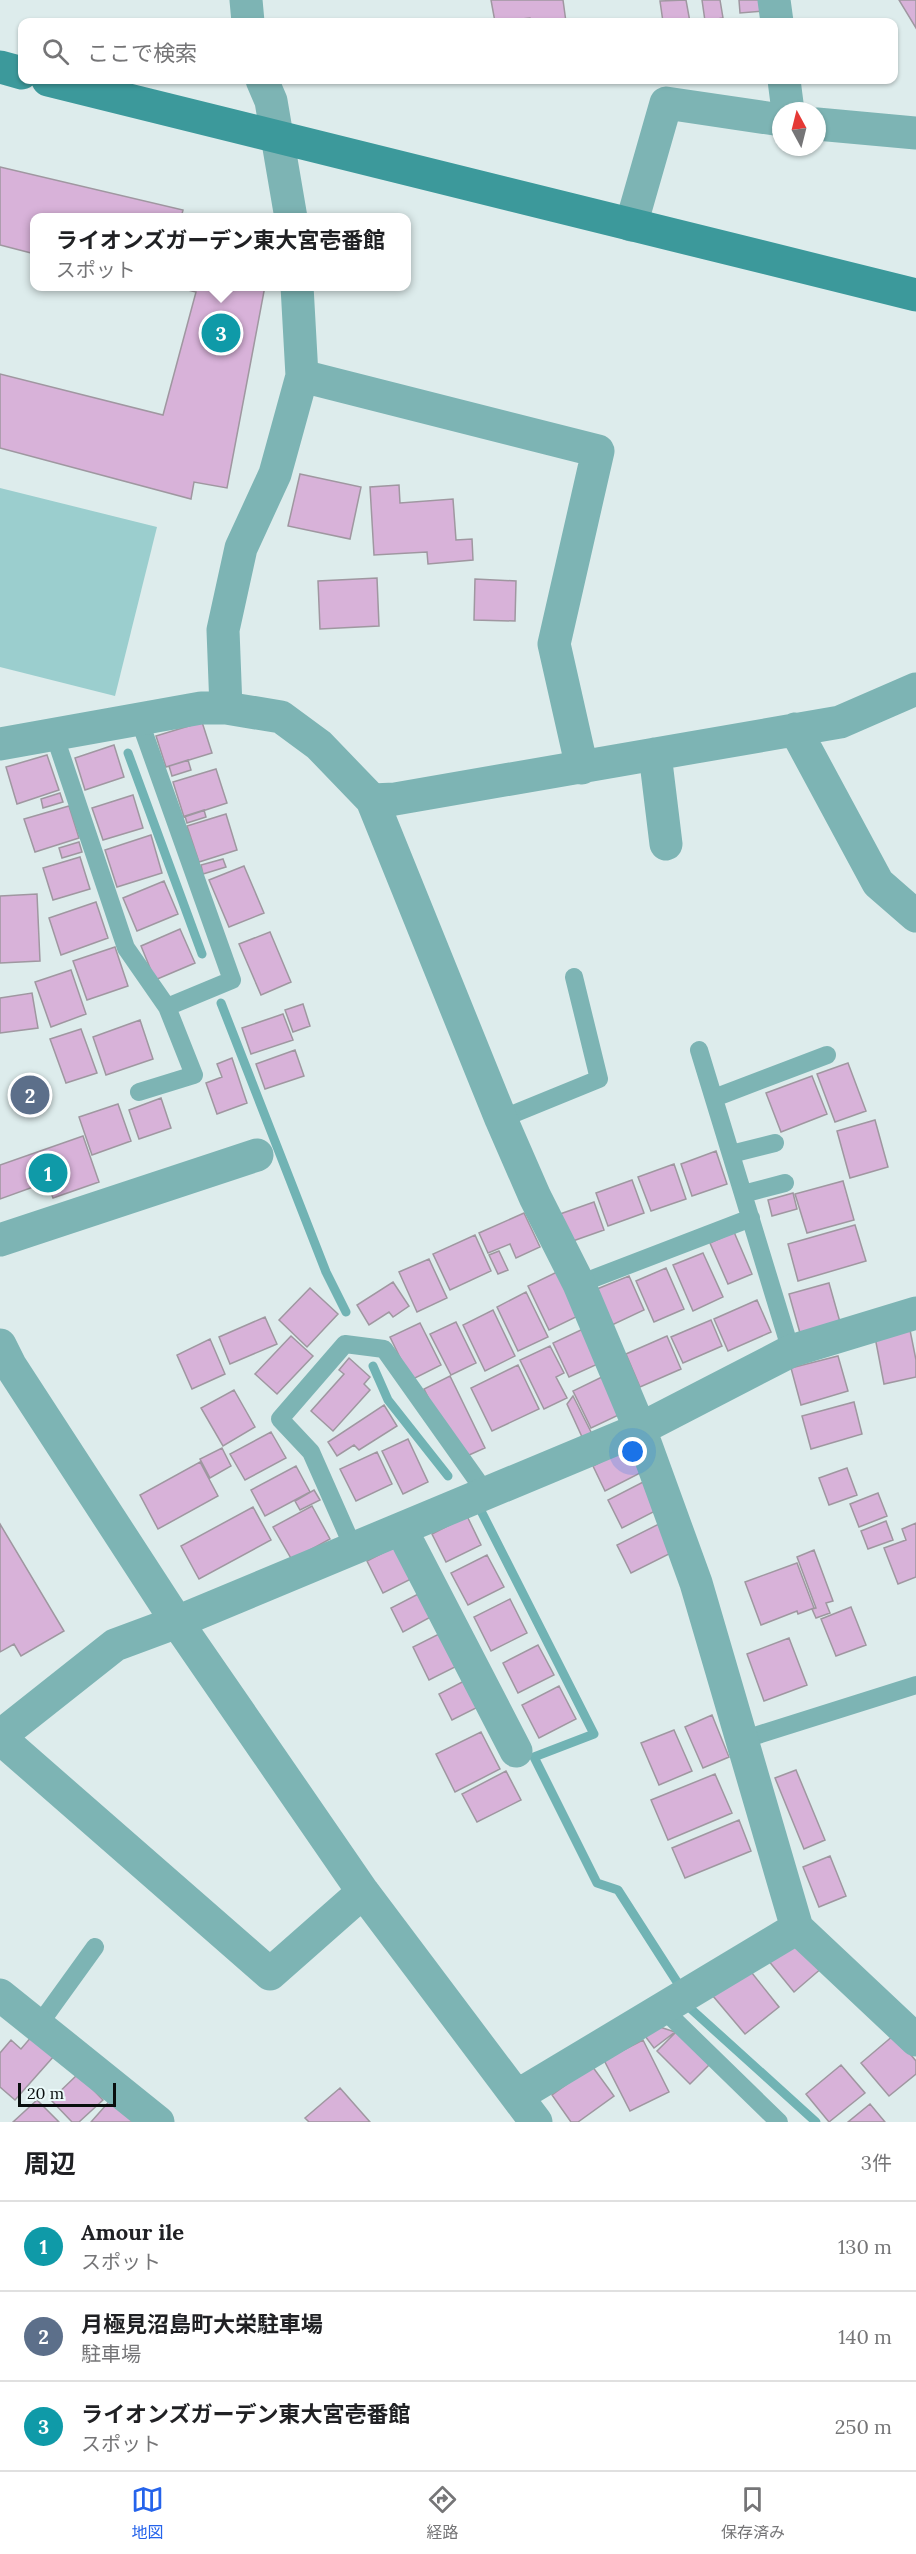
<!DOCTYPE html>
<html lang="ja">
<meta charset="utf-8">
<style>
body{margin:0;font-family:Lora,"Noto Sans JP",serif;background:#f6f6f6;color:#202124}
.compass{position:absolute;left:772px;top:102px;width:54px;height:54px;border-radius:50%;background:#fff;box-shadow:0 2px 4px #0004;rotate:353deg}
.scale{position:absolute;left:18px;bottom:15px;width:98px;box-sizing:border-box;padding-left:6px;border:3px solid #090e0e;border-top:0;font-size:16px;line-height:21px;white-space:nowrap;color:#090e0e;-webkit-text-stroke:4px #eaf9f9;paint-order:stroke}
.you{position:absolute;left:633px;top:1452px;width:21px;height:21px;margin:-15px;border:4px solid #fff;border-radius:50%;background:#1a73e8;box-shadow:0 0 0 9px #1a73e833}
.badge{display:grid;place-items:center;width:39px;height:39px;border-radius:50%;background:#2563eb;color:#fff;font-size:20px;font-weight:700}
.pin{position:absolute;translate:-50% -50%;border:3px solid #fff;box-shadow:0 2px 6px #0006}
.popup{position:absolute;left:30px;top:213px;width:381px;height:78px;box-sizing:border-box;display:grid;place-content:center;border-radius:12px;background:#fff;filter:drop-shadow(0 2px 4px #0005);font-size:20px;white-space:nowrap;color:#757577}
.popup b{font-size:22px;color:#202124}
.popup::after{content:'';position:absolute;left:50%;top:100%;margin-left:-12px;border:12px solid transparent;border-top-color:#fff}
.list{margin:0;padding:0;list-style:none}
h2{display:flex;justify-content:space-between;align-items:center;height:78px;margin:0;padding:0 24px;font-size:26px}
h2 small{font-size:20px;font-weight:400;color:#757577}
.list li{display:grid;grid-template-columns:39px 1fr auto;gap:18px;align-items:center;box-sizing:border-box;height:90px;padding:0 24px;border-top:2px solid #e0e0e0}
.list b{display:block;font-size:22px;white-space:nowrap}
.list p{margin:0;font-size:20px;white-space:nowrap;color:#757577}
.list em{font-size:20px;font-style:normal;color:#757577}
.icon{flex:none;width:33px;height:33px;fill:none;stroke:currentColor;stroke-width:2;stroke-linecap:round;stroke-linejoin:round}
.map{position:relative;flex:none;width:916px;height:2122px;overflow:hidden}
.search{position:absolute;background:#fff;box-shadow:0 2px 4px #0004;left:18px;right:18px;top:18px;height:66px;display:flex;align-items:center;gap:15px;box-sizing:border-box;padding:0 21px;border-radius:12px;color:#757577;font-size:22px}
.sheet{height:348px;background:#fff}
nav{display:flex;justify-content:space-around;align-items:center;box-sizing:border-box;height:84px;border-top:2px solid #e0e0e0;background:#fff;font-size:16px;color:#757577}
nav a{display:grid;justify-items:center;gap:3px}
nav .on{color:#2563eb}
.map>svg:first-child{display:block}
.pitch{fill:#9bcece}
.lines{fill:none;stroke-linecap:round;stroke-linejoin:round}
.stream{stroke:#71b3b4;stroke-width:9}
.building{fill:#d8b2d9;stroke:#9f97a0;stroke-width:1.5}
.lane{stroke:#7db4b4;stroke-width:18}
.street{stroke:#7db4b4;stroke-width:33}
.secondary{stroke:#3c999b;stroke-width:33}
</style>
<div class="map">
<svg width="916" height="2122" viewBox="0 0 916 2122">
<rect width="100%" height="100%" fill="#ddecec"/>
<!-- pitch -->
<path class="pitch" d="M0,488L157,527L115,696L0,667Z"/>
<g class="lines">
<!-- stream -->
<path class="stream" d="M128,753L202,954
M221,1003L326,1272L346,1312
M373,1366L388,1400L448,1476
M480,1509L594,1734L534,1757L597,1883L618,1890L679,1985
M691,2009L816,2122"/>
</g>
<!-- building -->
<path class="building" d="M491,0H563L566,22H531L530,18L495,22Z
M686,0L690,22H663L660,1Z
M702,0H720L723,18L705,21Z
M739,0H763L764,11L740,13Z
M899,0H916V28Z
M0,167L183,210L181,218H35V254L0,245Z
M172,286H265L227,488L194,482L191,499L0,448V374L163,415L196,292Z
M300,474L361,487L350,539L288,526Z
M399,485L400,503L453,499L456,540L472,539L473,560L428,564L427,552L374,555L370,487Z
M377,578L379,626L320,629L318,581Z
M475,579L516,581L515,621L474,620Z
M202,722L212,753L166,767L156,736Z
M114,745L124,777L85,790L75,758Z
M47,755L59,790L17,804L6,767Z
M188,760L191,770L172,776L169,766Z
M216,769L227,803L184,817L173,782Z
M60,793L63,802L43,808L41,799Z
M133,795L143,828L103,840L92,808Z
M69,806L79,838L35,852L24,819Z
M204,810L206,817L187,823L185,816Z
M226,814L237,850L199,862L187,826Z
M151,835L162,873L117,887L105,850Z
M79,842L82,852L62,858L59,848Z
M80,857L90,889L53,900L43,868Z
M223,859L226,867L203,874L201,865Z
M244,866L264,913L229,927L209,880Z
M164,881L178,914L137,931L123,898Z
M37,894L40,961L0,963V896Z
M96,902L108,938L61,955L49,918Z
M180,929L195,963L155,980L141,946Z
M270,932L291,982L261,995L239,944Z
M115,947L128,986L87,1000L73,961Z
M71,970L86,1014L51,1027L35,982Z
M32,993L38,1028L0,1033V998Z
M303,1004L310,1026L293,1032L285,1010Z
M283,1014L293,1040L251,1054L242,1028Z
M140,1020L153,1059L106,1075L93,1037Z
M81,1029L97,1073L66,1083L50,1039Z
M295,1050L304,1076L265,1089L256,1064Z
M232,1058L247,1103L217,1114L206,1083L222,1077L217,1064Z
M848,1063L866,1111L835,1122L817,1074Z
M812,1076L827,1114L781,1132L766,1093Z
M161,1098L171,1128L139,1139L129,1110Z
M118,1104L131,1141L92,1155L79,1117Z
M875,1120L888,1167L850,1178L837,1131Z
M83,1136L99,1182L53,1198L47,1182L0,1199V1165Z
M716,1151L727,1184L692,1196L681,1164Z
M674,1164L686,1199L651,1211L638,1177Z
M632,1180L644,1213L608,1226L596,1193Z
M843,1181L854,1220L807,1233L795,1194Z
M793,1193L797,1209L772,1216L768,1200Z
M594,1202L604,1230L570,1242L560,1214Z
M524,1213L540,1247L516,1258L510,1244L488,1253L479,1233Z
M855,1225L866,1261L798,1281L788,1244Z
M734,1232L752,1274L728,1284L710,1243Z
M475,1235L491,1271L450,1290L433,1254Z
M499,1251L508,1270L498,1274L489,1255Z
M703,1253L723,1297L693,1311L673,1265Z
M429,1259L447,1298L417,1312L399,1272Z
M666,1268L684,1309L654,1322L636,1281Z
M557,1272L578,1316L549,1330L528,1286Z
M629,1276L644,1310L612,1325L597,1289Z
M393,1282L409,1306L393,1317L389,1312L369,1325L357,1305Z
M829,1283L840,1322L800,1333L789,1294Z
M310,1288L338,1314L307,1347L279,1320Z
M526,1292L548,1337L518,1351L497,1307Z
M757,1300L771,1332L728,1351L714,1319Z
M493,1310L515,1356L485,1371L463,1325Z
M265,1317L277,1344L230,1364L219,1337Z
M711,1320L722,1346L683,1363L671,1337Z
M456,1322L476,1363L451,1375L430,1334Z
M420,1323L441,1365L411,1380L390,1337Z
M583,1329L600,1363L569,1377L553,1343Z
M910,1330L916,1360V1377L884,1384L875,1337Z
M291,1336L313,1356L277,1394L255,1374Z
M667,1336L681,1369L640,1387L626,1354Z
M210,1339L225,1374L192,1389L177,1355Z
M550,1346L564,1373L556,1377L567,1398L544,1409L520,1360Z
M838,1356L848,1391L801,1405L791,1368Z
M349,1358L370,1377L364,1384L370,1390L333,1431L311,1411L344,1374L339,1370Z
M518,1365L539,1409L492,1431L471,1388Z
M606,1375L625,1412L591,1428L573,1391Z
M450,1376L485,1448L469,1455L442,1425L424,1389Z
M234,1390L255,1427L223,1446L201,1408Z
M573,1396L592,1434L583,1439L567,1404Z
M854,1402L862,1434L811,1449L802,1416Z
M384,1405L397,1426L359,1450L354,1445L337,1456L328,1442Z
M271,1432L286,1458L245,1480L230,1454Z
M408,1439L428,1482L403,1494L382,1451Z
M637,1443L650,1468L605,1491L593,1466Z
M222,1448L231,1466L210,1478L200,1459Z
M377,1452L392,1484L356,1501L340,1469Z
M200,1462L218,1496L158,1529L140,1495Z
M296,1466L310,1492L265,1516L251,1490Z
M847,1468L857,1495L829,1505L819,1478Z
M647,1480L661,1508L622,1528L608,1500Z
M314,1490L320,1500L300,1510L295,1501Z
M878,1493L887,1516L859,1527L850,1504Z
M312,1506L330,1539L292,1560L273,1527Z
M253,1507L271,1540L199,1579L181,1546Z
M467,1516L481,1545L446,1562L432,1534Z
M667,1520L681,1548L631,1573L617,1545Z
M886,1521L893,1540L868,1549L861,1531Z
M916,1523V1577L898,1584L884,1548L906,1540L902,1529Z
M0,1524L64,1631L21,1656L14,1644L0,1652Z
M402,1543L419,1575L383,1593L367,1561Z
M814,1550L833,1601L826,1603L830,1613L816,1618L812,1609L816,1608L797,1557Z
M487,1555L504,1587L468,1605L451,1573Z
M797,1563L814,1608L798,1614L797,1611L761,1625L745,1582Z
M426,1590L438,1613L403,1632L391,1608Z
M510,1599L527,1633L491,1651L474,1617Z
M851,1607L866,1645L836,1656L821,1619Z
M447,1630L463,1663L429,1680L413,1647Z
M789,1638L807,1685L764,1701L747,1654Z
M538,1645L554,1675L518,1693L503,1663Z
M468,1679L482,1705L452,1720L439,1694Z
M559,1686L576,1719L539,1738L522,1705Z
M712,1715L729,1757L703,1768L685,1727Z
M674,1730L692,1771L659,1785L641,1743Z
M481,1732L500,1769L455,1792L436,1754Z
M796,1770L825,1840L804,1849L775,1778Z
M506,1771L521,1800L477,1822L462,1794Z
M715,1774L732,1813L668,1840L651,1800Z
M739,1820L751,1851L685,1878L672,1848Z
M830,1856L846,1896L819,1907L803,1867Z
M796,1936L823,1967L794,1992L768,1960Z
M748,1968L779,2007L745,2034L713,1996Z
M660,2027L675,2032L654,2048L645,2036Z
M677,2031L710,2064L690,2084L657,2051Z
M894,2035L916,2061V2074L889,2096L861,2063Z
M32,2036L54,2056L15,2100L0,2087V2053L11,2040L21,2049Z
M643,2040L669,2092L630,2111L604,2060Z
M841,2065L865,2093L829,2122L806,2094Z
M592,2066L614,2096L578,2122H571L552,2095Z
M78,2074L103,2100L79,2122H72L51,2100Z
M340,2088L370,2122H309L305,2118Z
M114,2096L143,2122H91Z
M37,2100L59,2122H13Z
M870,2104L885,2122H848Z"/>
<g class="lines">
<!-- lane -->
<path class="lane" d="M54,734L126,948L167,1007L232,980L139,719
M699,1050L791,1351
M139,1092L194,1075L167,1007
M714,1098L827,1055
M501,1119L599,1079L574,977
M731,1154L775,1143
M743,1194L785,1183
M579,1284L751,1218
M353,1547L311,1452L280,1419L345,1344L384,1349L486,1493
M742,1740L916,1685
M663,2009L779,2122
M38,2026L95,1947"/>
<!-- street -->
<path class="street" d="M246,0L248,22
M774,0L777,22
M262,80L271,101L291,218
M784,80L788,111
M817,124L916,133
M631,225L666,103L781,120
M302,376L598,451L554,644L582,768
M226,708L223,630L241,548L275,474L302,376L297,286
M795,729L878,883L916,916
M0,744L201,708H226L281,717L319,745L372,800L501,1119L535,1197L579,1284L640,1429L696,1583L797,1928L916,2040
M655,754L666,844
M372,800L395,799L840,722L916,689
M0,1240L257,1155
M0,1345L10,1365L177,1622L363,1892L536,2122
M401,1529L516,1751
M0,1736L115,1645L177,1622L640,1429L791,1351L916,1313
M0,1738L270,1974L363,1892
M0,1995L158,2122
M517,2096L797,1928"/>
<!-- secondary -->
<path class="secondary" d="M0,67L22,73
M48,80L916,295"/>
</g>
</svg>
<svg class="compass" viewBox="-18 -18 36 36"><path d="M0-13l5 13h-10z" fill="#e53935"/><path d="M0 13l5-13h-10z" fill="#757577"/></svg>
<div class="scale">20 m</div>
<div class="you"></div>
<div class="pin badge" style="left:48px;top:1173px;background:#0f9aa8">1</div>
<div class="pin badge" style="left:30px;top:1095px;background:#5c6f8a">2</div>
<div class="pin badge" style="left:221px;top:333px;background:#0f9aa8">3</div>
<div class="popup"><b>ライオンズガーデン東大宮壱番館</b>スポット</div>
<div class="search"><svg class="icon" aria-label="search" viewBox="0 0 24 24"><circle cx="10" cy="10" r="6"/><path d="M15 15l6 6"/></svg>ここで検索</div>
</div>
<section class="sheet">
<h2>周辺<small>3件</small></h2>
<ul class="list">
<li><span class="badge" style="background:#0f9aa8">1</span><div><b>Amour ile</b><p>スポット</p></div><em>130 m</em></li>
<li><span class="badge" style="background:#5c6f8a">2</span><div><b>月極見沼島町大栄駐車場</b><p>駐車場</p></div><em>140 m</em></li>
<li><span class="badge" style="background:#0f9aa8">3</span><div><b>ライオンズガーデン東大宮壱番館</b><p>スポット</p></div><em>250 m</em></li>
</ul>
</section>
<nav>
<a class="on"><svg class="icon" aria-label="map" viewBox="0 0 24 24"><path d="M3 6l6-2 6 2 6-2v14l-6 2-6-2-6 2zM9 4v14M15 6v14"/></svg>地図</a>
<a><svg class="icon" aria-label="directions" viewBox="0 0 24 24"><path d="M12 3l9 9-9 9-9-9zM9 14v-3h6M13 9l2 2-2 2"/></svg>経路</a>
<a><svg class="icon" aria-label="saved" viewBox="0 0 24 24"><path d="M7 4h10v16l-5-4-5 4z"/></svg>保存済み</a>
</nav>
